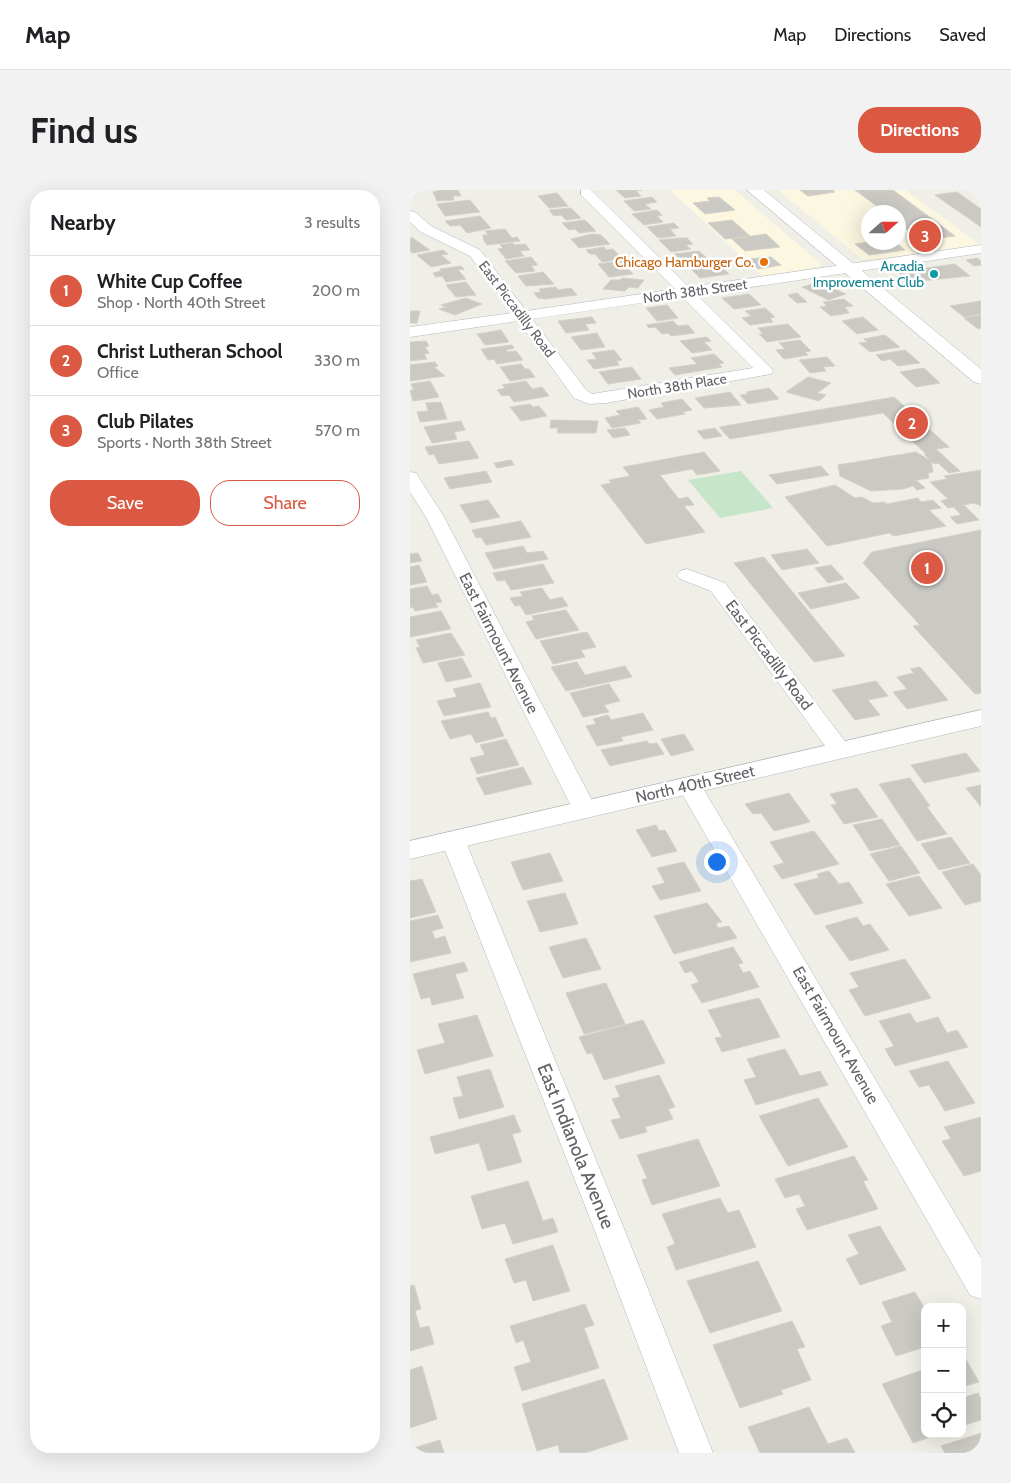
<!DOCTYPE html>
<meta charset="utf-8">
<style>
body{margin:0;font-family:Cabin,sans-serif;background:#f2f2f2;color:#202124}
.controls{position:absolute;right:15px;bottom:15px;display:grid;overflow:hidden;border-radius:10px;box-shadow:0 5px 20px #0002}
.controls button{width:45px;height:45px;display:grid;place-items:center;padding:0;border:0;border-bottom:1px solid #e0e0e0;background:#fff;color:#202124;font:25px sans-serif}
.compass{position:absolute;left:451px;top:15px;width:45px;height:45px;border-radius:50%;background:#fff;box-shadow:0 5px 20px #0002;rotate:69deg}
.you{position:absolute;left:306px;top:671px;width:18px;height:18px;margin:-12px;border:4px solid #fff;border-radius:50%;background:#1a73e8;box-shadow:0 0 0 8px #1a73e833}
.badge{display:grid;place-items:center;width:32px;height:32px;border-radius:50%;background:#db5942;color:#fff;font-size:16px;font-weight:700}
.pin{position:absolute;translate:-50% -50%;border:2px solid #fff;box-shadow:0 1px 5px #0006}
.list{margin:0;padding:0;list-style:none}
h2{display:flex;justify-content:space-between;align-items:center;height:65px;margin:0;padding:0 20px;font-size:21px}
h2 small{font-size:16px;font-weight:400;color:#757577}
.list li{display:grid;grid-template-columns:32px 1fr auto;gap:15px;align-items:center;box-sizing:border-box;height:70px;padding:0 20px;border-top:1px solid #e0e0e0}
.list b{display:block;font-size:19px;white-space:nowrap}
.list p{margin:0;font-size:16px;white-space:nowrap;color:#757577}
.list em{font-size:16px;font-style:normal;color:#757577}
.actions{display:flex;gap:10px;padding:15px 20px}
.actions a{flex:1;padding:11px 0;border:1px solid #db5942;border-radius:20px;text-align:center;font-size:18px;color:#db5942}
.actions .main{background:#db5942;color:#fff}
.icon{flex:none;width:28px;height:28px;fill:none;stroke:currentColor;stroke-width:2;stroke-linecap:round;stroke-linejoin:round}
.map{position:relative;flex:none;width:571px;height:1263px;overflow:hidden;border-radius:20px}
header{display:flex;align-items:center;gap:30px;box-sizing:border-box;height:70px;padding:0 25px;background:#fff;border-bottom:1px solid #e0e0e0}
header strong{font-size:24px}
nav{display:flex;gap:28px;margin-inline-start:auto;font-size:18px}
.intro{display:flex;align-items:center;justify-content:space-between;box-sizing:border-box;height:120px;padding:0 30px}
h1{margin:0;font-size:35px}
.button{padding:12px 22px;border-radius:20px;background:#db5942;color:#fff;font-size:18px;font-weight:700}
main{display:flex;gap:30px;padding:0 30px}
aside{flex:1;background:#fff;border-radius:20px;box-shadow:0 5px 20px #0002}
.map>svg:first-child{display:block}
.commercial{fill:#fbf7e1;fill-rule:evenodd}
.green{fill:#c6e5c9}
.building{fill:#cbc9c4;stroke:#d4d1c6}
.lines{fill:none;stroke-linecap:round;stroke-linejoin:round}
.minor-casing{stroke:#b4b7bb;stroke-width:1}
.secondary-casing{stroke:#b4b6ba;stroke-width:1}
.minor{fill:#fff;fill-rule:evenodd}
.secondary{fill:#fff;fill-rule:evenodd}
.food-dot{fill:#e8710a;stroke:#fff;stroke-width:2}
.culture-dot{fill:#0f9aa8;stroke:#fff;stroke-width:2}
.labels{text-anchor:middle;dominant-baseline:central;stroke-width:5;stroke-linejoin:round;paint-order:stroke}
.far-food-label{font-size:14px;fill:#c56008;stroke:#fff;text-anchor:end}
.far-culture-label{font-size:14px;fill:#0d838f;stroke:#fff;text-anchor:end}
.far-street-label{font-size:14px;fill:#5f6266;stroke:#fff}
.street-label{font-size:16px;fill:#5f6266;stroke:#fff}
.near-street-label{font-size:19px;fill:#5f6266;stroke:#fff}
</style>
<header>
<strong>Map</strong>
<nav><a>Map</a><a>Directions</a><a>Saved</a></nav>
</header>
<div class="intro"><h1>Find us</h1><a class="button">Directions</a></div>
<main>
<aside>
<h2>Nearby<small>3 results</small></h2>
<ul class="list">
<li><span class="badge">1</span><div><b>White Cup Coffee</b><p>Shop · North 40th Street</p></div><em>200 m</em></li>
<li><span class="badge">2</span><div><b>Christ Lutheran School</b><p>Office</p></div><em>330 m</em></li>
<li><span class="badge">3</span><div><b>Club Pilates</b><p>Sports · North 38th Street</p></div><em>570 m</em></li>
</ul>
<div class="actions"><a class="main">Save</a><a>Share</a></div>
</aside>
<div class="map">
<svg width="571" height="1263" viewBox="0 0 571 1263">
<rect width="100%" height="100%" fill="#efeee7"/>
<!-- commercial -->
<path class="commercial" d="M260,0H325L411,74L409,77L352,86Z
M368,0H495L571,55L461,70L452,69ZM458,22H488V52H458Z"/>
<!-- green -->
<path class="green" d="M331,281L363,318L310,328L278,290Z"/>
<!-- building -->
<path class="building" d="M31,0H48L51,6H43L44,10L27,11L23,2Z
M206,0H232L226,1L231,6L215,8Z
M390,0H422L425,2L398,6Z
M445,0H483L545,46L511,50L488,33V22H475Z
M547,2L571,19V37L525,5Z
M147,3L158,16L139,18L128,6Z
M242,7L247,12L235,14L241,19L224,21L214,11Z
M309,7L325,20L295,24L283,13L300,11L297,8Z
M60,10L70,22L35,26L27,14Z
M161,18L171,28L156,30L151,25L144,26L139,20Z
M247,20L252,25L247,26L253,32L234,35L222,24Z
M70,26L81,38L57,43L50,35L40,36L35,31Z
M175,30L186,41L169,43L165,39L159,40L152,33Z
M322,30L340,46L315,49L298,33Z
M264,33L269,38L260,39L266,46L248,48L237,37Z
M95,39L102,48L107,47L110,51L77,55L73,49L74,48L72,45H78L75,41Z
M182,44L191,45L200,54L169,58L161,49Z
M356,44L370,57L335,61L322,49Z
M1,47L20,60L3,63L0,61Z
M269,48H277L283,54L276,55L281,59L261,62L249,50Z
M458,52H485L495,60L459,65L445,54Z
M103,53L105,55L115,54L120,60L110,61L114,66L96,69L88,59L93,58L90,55Z
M194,57L196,60L203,59L213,69L192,72L185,64H180L176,60Z
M33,60L38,64L31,65L41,73L21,77L7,65Z
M289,61L297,68L290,69L295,73L277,76L264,64Z
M121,67L128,75L121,76L125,81L106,83L95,71Z
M361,67L371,75L348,79L337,69Z
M567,68L571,71V75L564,76L556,70Z
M211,71L223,84L199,87L188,74Z
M309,74L319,84L290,88L280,78Z
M545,74L560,86L500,92L488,82Z
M51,76L54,79L48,80L56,89L36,92L32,86L26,87L23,83L31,81L30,79Z
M133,82L144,94L116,96L108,86Z
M212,88L234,90L228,98L219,97L215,101L193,99L201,90H210Z
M56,92L66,105L46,107L36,95Z
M409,92L436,104L418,110L392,97Z
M146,97L148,100L161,98L167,105L135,109L128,108L124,103L131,102L129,99Z
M387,103L397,112L387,113L378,105Z
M339,104L351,115L324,119L312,108Z
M56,108L72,114L45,125L29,119L36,117L31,115Z
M434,109L443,116L435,117L439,123L421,126L410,117L417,116L413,112Z
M571,111V124L554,127L540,116Z
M257,115L268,128L247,131L236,118Z
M355,118L365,127L360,128L363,132L340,135L332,128L341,126L335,121Z
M0,121H10L7,133H0Z
M571,125V138L568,139L554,128Z
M182,127L186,133L175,134L179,140L156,143L148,131Z
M453,127L468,140L447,144L432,131Z
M263,131L268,136L278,135L285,143L261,146L258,143L252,144L245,137L239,138L236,135Z
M378,134L391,147L357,152L349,144H353L348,138Z
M91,140L99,152L75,155L67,144Z
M187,143L195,157L171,160L161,147Z
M475,145L490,157L460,162L449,153L458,152L454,149Z
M297,147L301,151L294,152L302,160L282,163L270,151Z
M390,150L401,161L395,162L398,165L374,169L366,160L375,159L369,153Z
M16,151L19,156L15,157L19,163L14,164L17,169L0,171V152Z
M102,155L104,158L96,160L98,162L106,161L113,170L87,174L84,169L78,170L71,159Z
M204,160L212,170L207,171L209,175L184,179L177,170L187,169L182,163Z
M495,160L510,173L488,176L480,169L472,171L466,165Z
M304,164L314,173L309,174L312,177L265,185L259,178L287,174L281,168Z
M417,167L425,176L413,177L416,181L400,183L389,170Z
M25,172L28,176L24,177L35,186L0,191V175Z
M111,174L115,179H119L125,187L100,191L90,177Z
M222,177L231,189L198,194L189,182Z
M514,178L530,193L506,197L490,182Z
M398,187L421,193L407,203L416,205L409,211L376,202Z
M20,191L29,207L3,211L0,200H4L1,194Z
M116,191L122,199L132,197L139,206L104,212L99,205L92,206L87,200L95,198L92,195Z
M359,198L369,209L338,214L330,205L338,204L336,202Z
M320,202L331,215L294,218L285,208Z
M484,207L539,257L526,259L550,281L539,283L528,273L524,274L514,264H516L473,223L320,249L309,237Z
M272,209L282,220L273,222L275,224L247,229L239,220L254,217L251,213Z
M31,212L37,229L10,232L7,222L18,221L16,213Z
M120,214L123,217L129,216L137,226L111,231L100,217Z
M228,217L237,229L228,230L231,233L202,238L195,228L210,225L206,221Z
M141,230L188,231L186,243H147L148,238H140Z
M51,231L55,240L44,242L47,249L22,253L14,237Z
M215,238L220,245L203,248L197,240Z
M305,238L312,246L294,249L287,241Z
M59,251L69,268L29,274L24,264L19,265L15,257Z
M294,262L310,281L287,285L282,279L250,285L269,309L278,307L284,315L274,316L295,342L236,354L191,295L201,293L199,290L220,286L213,277Z
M506,262L521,271L523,282L518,283L519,288L506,290L515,298L507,300L503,296L493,299L461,301L430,286L428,275Z
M101,270L104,275L87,278L84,273Z
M411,276L419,285L367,294L359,285Z
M571,280V316L564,313L538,318L531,311L538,309L520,292L537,289L534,286Z
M76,281L82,292L40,299L34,288Z
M425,295L445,308L452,307L463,313L474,312L477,314L508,308L511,312L523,310L531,318L519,320L536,336L484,346L479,343L417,356L375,307Z
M78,310L90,327L61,333L50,315Z
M554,315L569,330L547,334L540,327L551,325L544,317Z
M111,331L121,347L76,355L71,347L66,348L62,340Z
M571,340V503L565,504L503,436L510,435L453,373L462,362Z
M113,356L117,363L133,361L138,369L84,379L75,363Z
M397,359L409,373L372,380L361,365Z
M8,363L12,371L0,373V364Z
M354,367L435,466L404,472L324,373Z
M133,374L144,393L101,400L95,390L87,391L83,383Z
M9,375L17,392L0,395V377Z
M421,375L434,389L418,393L405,378Z
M436,393L450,408L401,419L388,403Z
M17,396L22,405L28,404L32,412L25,413L28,417L5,421L3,417L0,418V399Z
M132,398L140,410L152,407L158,416L116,425L110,415L105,416L100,408L113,406L110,402Z
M156,420L169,440L126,449L116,432L124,430L122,426Z
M31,421L41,439L0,447V427Z
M177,442L186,457L171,460L175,467L143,474L130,451Z
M41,443L55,465L13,473L6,458L10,457L6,450Z
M52,468L62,487L36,492L28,473Z
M167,472L175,485L215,476L222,487L156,501L141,477Z
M510,477L538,510L497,519L483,502L497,499L487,487L504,483L500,479Z
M466,491L478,506L458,510L470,525L445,530L422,500Z
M70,493L81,517L34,526L27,511L47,507L43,499Z
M199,494L210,511L194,515L199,522L173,527L160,503Z
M78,522L81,528L85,527L94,546L66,553L61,544L40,549L31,531Z
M233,523L243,540L211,547L213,551L187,556L176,536L186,534L183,529L198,525L201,530Z
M274,544L284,560L261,566L251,549Z
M96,549L109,575L67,584L60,568L75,565L70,555Z
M237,551L239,554L247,553L254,564L200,576L191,560Z
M556,563L570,581L514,593L501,575Z
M113,577L122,594L75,605L66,588Z
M500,588L520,616L517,617L537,644L507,651L469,594Z
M571,595V617L556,598Z
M447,598L468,627L434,634L421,615L427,614L420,604Z
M379,603L400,632L364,641L351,623L343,624L335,614Z
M472,629L490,655L460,661L443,635Z
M246,635L249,641L255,640L267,661L242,667L226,640Z
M404,641L429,674L372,689L363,676L374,673L360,652Z
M541,647L560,673L529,680L511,654Z
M491,656L510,683L479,691L460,664Z
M140,663L153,691L113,700L101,672Z
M274,672L291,701L250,710L242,696L255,693L247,678Z
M563,674L571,685V711L555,715L532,682Z
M419,681L429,694L439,692L453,713L405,725L384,694L409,688L407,684Z
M509,686L532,718L499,726L476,694Z
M12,689L26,722L0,728V691Z
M155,703L168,734L130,742L117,711Z
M297,713L312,732L306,733L308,738L319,736L327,748L264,764L244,726Z
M28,725L33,738L22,741L25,749L35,746L41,763L0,772V731Z
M447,727L453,736L460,734L479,760L440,771L415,736Z
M176,748L191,779L153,788L139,757Z
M323,757L333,773L328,774L333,783L340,781L349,797L292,813L281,795L289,792L282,781L275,783L269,772Z
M495,769L521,808L455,826L439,800L449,797L440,783Z
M54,772L58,781L45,784L54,808L22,815L20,807L11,809L3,784Z
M196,793L215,834L174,844L156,803Z
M349,808L370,847L312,862L305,848L312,847L298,820Z
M500,823L506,833L528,827L537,843L547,840L558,857L485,876L475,859L484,856L469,831Z
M67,825L83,866L15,884L7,860L35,853L28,834Z
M233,830L255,873L194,890L182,863L177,864L169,847Z
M375,859L390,886L410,881L418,895L346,915L334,890L346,887L337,869Z
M538,871L565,913L535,921L519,895L509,897L499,881Z
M80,879L94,917L49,929L43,908L53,906L47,887Z
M249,885L265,917L258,919L263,929L235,937L237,942L210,949L201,930L211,928L202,909L210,907L205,896Z
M408,908L438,957L378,976L349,926Z
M104,925L111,942L102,944L112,972L78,981L69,953L25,964L20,947Z
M571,927V981L554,986L532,951L541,949L534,937Z
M288,949L310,996L242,1015L232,990L237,988L227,965Z
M444,966L458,990L453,991L468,1019L397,1040L386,1019L395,1016L389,1004L375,1008L365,989Z
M118,991L133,1031L143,1028L148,1042L103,1054L95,1033L72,1039L61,1006Z
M310,1008L318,1023L329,1020L346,1057L266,1080L257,1057L265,1054L252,1024Z
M470,1036L496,1080L450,1095L436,1069L449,1064L438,1045Z
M143,1055L160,1101L123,1111L116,1090L104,1093L95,1069Z
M348,1071L372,1121L300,1143L277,1091Z
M4,1095L11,1119L5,1121L10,1138L19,1136L24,1154L0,1161V1096Z
M505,1102L515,1119V1157L486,1166L471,1136L482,1132L472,1112Z
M175,1114L184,1135L174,1138L189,1178L112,1201L104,1177L121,1172L113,1150L106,1153L100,1136Z
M382,1131L395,1157L387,1159L401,1190L371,1200L373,1204L330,1218L303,1155Z
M554,1166L569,1192L552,1197V1167Z
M12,1176L27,1229L0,1238V1180Z
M515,1179V1244H529L503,1253L472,1194Z
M194,1189L218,1249L175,1263H150L148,1255L127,1261L112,1214Z
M568,1203L571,1209V1230L552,1236V1208Z
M399,1217L418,1254L437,1248L445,1263H350L338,1237Z
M571,1243V1263H535L531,1256Z
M30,1250L34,1263H0V1259Z"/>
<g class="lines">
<defs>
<path id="minor" d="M0,0H8L5,7L0,8Z
M171,0H181L279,97L571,55V63L287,105L361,178L363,181L361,184L196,213L179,214L164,208L108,131L0,147V137L102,123L60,66L11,42L0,32V21L5,22L21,36L70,60L116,121L265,99L171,5ZM272,107L343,178L182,204L176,200L122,129Z
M0,282L6,283L34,327L187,620L183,625L175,627L167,625L163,620L16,327L0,302Z
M277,379L315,393L437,554L440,559L437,564L429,566L421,564L301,401L270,389L267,385L270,381Z
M279,588L287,590L291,595L571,1068V1109L560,1105L267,595L271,590Z
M43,642L52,645L55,650L215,1041L303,1263H269L185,1041L31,650L34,645Z"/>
<path id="secondary" d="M337,0H354L571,179V194L564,192Z
M571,520V536L0,669V651Z"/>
</defs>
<!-- minor casing -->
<use href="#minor" class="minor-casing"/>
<!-- secondary casing -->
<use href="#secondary" class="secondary-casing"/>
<!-- minor -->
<use href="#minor" class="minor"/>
<!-- secondary -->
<use href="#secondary" class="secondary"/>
</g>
<!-- markers -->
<circle class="food-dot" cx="354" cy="72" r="5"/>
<circle class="culture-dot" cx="524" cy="84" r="5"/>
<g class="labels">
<!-- far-food labels -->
<g class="far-food-label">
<text x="344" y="72">Chicago Hamburger Co.</text>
</g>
<!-- far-culture labels -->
<g class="far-culture-label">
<text x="514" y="76">Arcadia<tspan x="514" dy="16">Improvement Club</tspan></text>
</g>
<!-- far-street labels -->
<g class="far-street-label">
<text transform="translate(285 101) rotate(-8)">North 38th Street</text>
<text transform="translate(107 119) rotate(53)">East Piccadilly Road</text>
<text transform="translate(267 196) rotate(-9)">North 38th Place</text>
</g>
<!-- street labels -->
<g class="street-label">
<text transform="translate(89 453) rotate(63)">East Fairmount Avenue</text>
<text transform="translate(359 465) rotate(53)">East Piccadilly Road</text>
<text transform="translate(285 594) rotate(-13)">North 40th Street</text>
<text transform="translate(426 845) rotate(60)">East Fairmount Avenue</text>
</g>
<!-- near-street labels -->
<g class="near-street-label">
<text transform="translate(166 956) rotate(68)">East Indianola Avenue</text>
</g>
</g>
</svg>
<div class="controls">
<button>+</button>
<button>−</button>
<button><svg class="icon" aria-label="locate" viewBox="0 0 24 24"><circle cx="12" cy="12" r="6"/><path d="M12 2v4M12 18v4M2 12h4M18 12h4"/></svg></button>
</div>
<svg class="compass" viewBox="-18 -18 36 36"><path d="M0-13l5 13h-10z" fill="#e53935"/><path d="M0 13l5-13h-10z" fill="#757577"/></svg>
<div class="you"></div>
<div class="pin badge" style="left:517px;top:378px">1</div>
<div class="pin badge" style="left:502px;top:233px">2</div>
<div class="pin badge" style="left:515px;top:46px">3</div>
</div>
</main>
